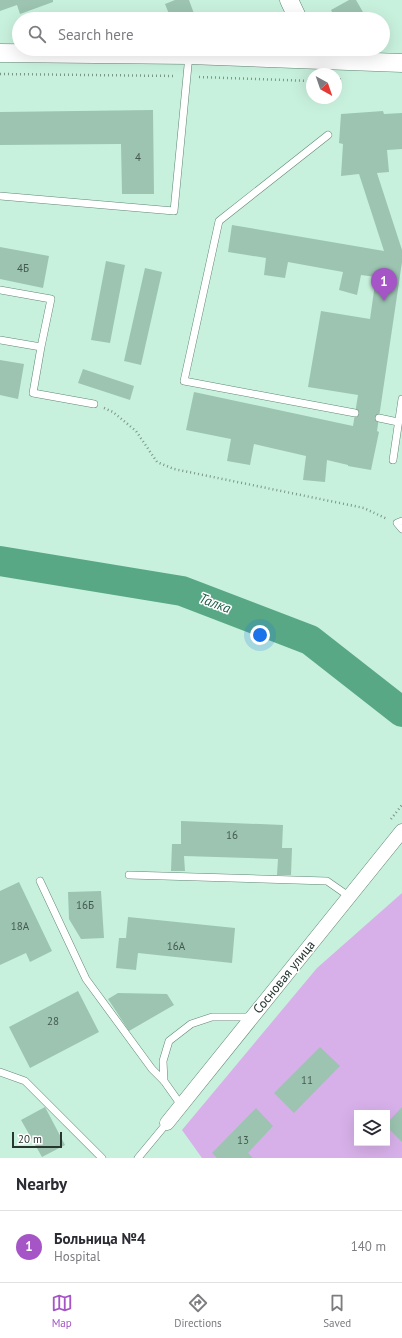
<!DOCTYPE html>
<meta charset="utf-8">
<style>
body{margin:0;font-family:"PT Sans",sans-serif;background:#f7f7f7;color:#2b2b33}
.controls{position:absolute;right:12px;bottom:12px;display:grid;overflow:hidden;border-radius:0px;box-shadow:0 4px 16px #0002}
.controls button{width:36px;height:36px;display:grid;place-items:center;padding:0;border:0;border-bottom:1px solid #e1e1e2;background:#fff;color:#2b2b33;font:20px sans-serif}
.compass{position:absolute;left:306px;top:68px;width:36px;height:36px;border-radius:50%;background:#fff;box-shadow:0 4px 16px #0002;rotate:140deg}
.scale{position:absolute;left:12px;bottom:10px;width:50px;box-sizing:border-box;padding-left:4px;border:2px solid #273730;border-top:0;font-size:11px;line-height:14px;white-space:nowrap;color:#273730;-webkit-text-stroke:3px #fff;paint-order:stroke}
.you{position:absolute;left:260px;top:635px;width:14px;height:14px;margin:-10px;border:3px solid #fff;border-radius:50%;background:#1a73e8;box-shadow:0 0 0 6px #1a73e833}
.badge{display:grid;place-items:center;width:26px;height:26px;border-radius:50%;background:#a555c6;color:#fff;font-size:13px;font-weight:700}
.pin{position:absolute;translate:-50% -33px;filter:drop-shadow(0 1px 2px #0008)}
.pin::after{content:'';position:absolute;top:21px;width:14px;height:12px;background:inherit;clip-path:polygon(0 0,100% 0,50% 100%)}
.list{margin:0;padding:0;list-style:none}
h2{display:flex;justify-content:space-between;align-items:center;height:52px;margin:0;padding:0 16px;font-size:17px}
h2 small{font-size:13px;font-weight:400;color:#7c7c81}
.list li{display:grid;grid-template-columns:26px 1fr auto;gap:12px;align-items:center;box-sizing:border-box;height:72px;padding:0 16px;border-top:1px solid #e1e1e2}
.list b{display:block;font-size:15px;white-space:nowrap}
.list p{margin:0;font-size:13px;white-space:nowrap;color:#7c7c81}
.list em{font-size:13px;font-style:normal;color:#7c7c81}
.icon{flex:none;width:22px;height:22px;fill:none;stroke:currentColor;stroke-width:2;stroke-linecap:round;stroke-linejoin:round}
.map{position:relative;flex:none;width:402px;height:1158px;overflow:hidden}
.search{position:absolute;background:#fff;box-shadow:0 4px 16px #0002;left:12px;right:12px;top:12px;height:44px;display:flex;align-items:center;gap:10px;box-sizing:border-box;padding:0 14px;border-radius:22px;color:#7c7c81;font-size:15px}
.sheet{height:124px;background:#fff}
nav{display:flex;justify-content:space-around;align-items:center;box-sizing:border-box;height:56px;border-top:1px solid #e1e1e2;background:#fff;font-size:11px;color:#7c7c81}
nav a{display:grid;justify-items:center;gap:2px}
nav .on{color:#a555c6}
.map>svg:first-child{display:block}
.green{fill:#d7b0e9;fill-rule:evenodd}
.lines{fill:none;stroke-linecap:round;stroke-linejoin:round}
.river{stroke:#58a886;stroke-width:30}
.building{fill:#9cc4b1}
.service-casing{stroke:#618776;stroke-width:8}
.minor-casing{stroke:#618776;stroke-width:15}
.tertiary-casing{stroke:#618776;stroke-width:19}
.path{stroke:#799688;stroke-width:2.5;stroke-dasharray:1 3;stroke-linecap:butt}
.service{stroke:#fff;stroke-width:7}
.minor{stroke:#fff;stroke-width:14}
.tertiary{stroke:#fff;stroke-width:18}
.labels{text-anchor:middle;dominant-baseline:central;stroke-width:3;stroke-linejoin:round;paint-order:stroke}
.number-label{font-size:11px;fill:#445a50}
.street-label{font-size:13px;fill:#273730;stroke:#fff}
.water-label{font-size:14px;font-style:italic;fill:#215f47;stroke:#fff}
</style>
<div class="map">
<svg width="402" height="1158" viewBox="0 0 402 1158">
<rect width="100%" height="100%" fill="#c8f1dd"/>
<!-- green -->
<path class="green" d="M402,893V1158H202L182,1130L317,968ZM357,1113H387V1143H357Z"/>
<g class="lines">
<!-- river -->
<path class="river" d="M0,561L182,591L310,640L402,712"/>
</g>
<!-- building -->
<path class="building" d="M0,0H53V2L20,14L17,5L0,11Z
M175,0H189L196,19H171L165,4Z
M349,0H356L367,19H336L331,10Z
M153,110L154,194H122L121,144L0,145V112Z
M383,111L384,114L402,113V149L387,150L389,172L377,173L402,250V262L377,431L379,432L371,470L348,466V465L327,460L325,482L303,480L306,456L254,444L250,465L227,461L231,439L186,430L194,392L353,426L358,395L308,387L321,311L370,319L376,277L361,275L357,295L339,290L343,272L288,262L285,278L264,275L266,258L228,252L232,225L384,251L359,174L341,176L343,144L339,143L341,114Z
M0,247L49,256L43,288L0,279Z
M106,261L125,265L110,343L91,340Z
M145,268L162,272L141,365L124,361Z
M0,360L24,364L18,399L0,395Z
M83,369L134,386L130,400L78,383Z
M181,821L283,825L282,848H292L291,875H277L278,859L184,856L185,871H171L172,844H181Z
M19,882L52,951L30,962L26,953L0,965V891Z
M101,891L104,938L81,939L69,919L68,892Z
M128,917L235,928L232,963L138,953L136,970L116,968L119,938H126Z
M78,991L99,1032L30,1068L9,1027Z
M118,993L167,994L174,1005L129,1031L108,999Z
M320,1047L340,1066L294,1113L274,1093Z
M45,1107L65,1145L42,1157L21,1120Z
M402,1107V1142L387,1127V1123Z
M256,1108L273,1126L248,1153L253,1158H217L212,1153Z"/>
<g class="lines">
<defs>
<path id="service" d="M328,135L219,221L184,381L355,413
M0,196L174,211L189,55
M0,290L51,299L41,347L0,340
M41,347L33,393L94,404
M379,418L398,422
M393,460L402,399
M402,521L397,523L402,529
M129,875L327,881L350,897
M40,881L86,979L152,1069L164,1081L181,1105
M0,1072L25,1081L102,1158
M164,1081L163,1061L169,1041L191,1024L212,1017H252
M138,1158L167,1123"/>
<path id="minor" d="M167,1123L402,831"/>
<path id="tertiary" d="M289,0L298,19
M0,53L189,55L402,63"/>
</defs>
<!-- service casing -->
<use href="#service" class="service-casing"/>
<!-- minor casing -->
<use href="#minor" class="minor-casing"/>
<!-- tertiary casing -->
<use href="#tertiary" class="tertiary-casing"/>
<!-- path -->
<path class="path" d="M0,74L176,76
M199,77L312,81
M336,80L342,79
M104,408L113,412L136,431L157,462L174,469L364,508L387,519
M391,819L402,805"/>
<!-- service -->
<use href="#service" class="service"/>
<!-- minor -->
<use href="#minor" class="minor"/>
<!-- tertiary -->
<use href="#tertiary" class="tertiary"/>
</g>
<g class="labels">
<!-- number labels -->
<g class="number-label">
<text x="138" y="157">4</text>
<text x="23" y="268">4Б</text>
<text x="232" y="835">16</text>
<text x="85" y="905">16Б</text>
<text x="20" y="926">18А</text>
<text x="176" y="946">16А</text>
<text x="53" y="1021">28</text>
<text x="307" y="1080">11</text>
<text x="243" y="1140">13</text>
</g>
<!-- street labels -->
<g class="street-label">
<text transform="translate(284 977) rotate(-51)">Сосновая улица</text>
</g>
<!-- water labels -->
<g class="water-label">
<text transform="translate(215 603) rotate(21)">Талка</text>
</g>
</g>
</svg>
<div class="controls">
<button><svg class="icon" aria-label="layers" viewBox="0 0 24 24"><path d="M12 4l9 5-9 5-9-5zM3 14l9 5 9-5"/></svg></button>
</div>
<svg class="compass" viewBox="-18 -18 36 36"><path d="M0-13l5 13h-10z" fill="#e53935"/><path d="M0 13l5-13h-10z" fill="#7c7c81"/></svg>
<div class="scale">20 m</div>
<div class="you"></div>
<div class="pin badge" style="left:384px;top:301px">1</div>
<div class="search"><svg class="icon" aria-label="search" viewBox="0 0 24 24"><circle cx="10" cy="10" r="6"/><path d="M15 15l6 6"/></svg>Search here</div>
</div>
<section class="sheet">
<h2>Nearby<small></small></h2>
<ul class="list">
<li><span class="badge">1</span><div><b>Больница №4</b><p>Hospital</p></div><em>140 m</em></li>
</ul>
</section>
<nav>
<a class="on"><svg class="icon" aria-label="map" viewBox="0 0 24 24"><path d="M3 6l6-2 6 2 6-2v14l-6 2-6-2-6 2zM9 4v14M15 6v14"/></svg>Map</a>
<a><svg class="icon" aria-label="directions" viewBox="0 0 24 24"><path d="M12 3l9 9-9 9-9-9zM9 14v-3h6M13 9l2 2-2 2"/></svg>Directions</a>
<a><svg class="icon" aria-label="saved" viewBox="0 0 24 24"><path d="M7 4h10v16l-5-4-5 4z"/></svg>Saved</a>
</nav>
